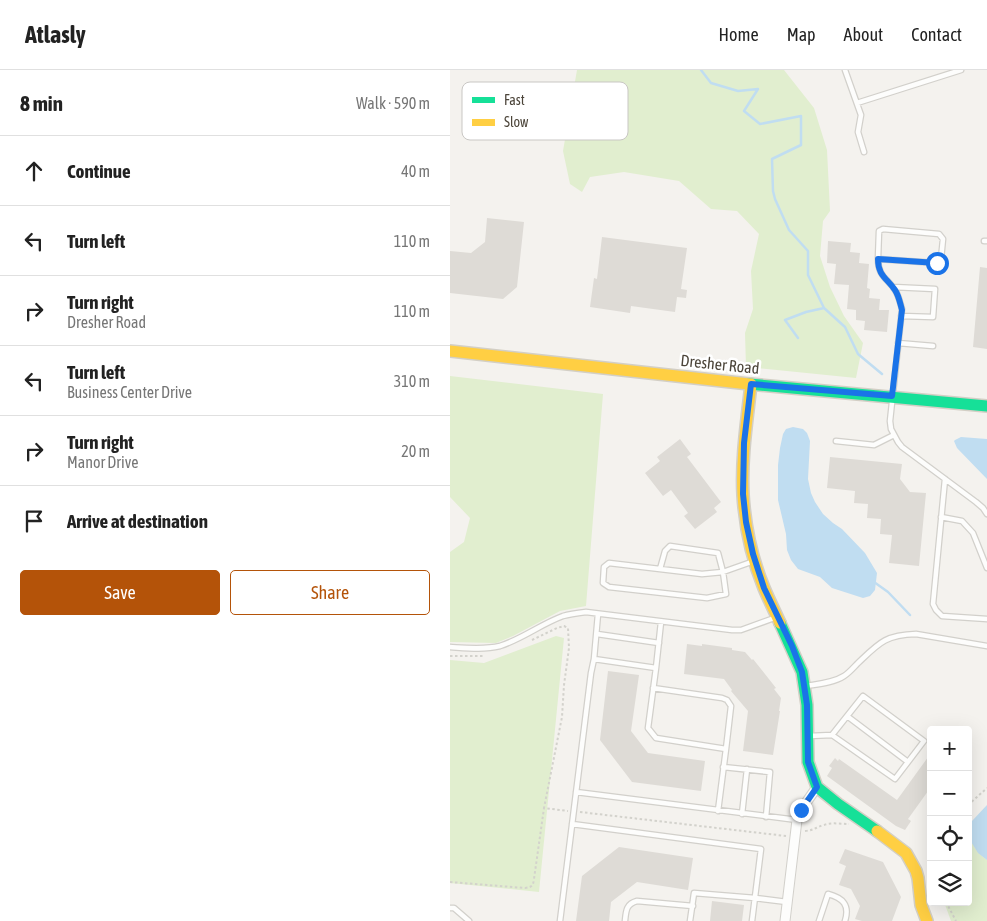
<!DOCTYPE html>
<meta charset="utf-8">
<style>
body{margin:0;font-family:"Asap Condensed",sans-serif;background:#f6f6f6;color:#222}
.controls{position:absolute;right:15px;bottom:15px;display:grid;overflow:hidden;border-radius:5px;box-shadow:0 5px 20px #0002}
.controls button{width:45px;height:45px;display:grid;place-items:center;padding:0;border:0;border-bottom:1px solid #e0e0e0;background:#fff;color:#222;font:25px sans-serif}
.stop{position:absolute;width:15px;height:15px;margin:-11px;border:4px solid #1a73e8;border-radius:50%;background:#fff}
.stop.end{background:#1a73e8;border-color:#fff;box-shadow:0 1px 5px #0008}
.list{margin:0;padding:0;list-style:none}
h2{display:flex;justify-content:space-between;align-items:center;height:65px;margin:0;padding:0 20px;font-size:21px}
h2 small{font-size:16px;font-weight:400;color:#767676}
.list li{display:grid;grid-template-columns:32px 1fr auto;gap:15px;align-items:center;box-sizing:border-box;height:70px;padding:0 20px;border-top:1px solid #e0e0e0}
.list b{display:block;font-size:19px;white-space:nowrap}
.list p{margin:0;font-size:16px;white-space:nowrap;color:#767676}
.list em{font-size:16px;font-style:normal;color:#767676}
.actions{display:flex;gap:10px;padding:15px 20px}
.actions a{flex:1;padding:11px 0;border:1px solid #b45309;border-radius:5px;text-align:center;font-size:18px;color:#b45309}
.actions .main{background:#b45309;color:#fff}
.icon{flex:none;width:28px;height:28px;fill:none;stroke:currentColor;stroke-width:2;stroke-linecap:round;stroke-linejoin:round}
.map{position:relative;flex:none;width:537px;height:851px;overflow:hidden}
header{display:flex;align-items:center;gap:30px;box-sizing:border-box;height:70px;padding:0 25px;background:#fff;border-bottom:1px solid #e0e0e0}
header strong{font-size:24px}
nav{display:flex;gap:28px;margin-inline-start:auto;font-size:18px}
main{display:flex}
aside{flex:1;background:#fff}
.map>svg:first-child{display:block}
.green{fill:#e1eecf}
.water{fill:#c0ddf1}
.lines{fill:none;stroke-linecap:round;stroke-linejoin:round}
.stream{stroke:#c0ddf1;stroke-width:2.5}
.building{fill:#dedbd6}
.lane-casing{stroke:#d2d0cb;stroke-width:7}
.street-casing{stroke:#d2d0cb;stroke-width:11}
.fast-casing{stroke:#d3cfc5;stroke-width:14}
.slow-casing{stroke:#d3cfc5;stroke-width:14}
.path{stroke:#d3d2cc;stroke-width:2;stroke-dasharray:2.5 2.5;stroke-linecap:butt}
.lane{stroke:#fdfdfc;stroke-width:4.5}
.street{stroke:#fdfdfc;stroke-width:9}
.fast{stroke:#16e098;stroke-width:11}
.slow{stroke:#ffcf43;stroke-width:11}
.route{stroke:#1a73e8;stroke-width:6}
.labels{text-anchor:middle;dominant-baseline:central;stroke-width:5;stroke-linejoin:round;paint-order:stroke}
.street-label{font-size:16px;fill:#4b4439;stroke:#fff}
.key{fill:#fff;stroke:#c9c7c4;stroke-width:1}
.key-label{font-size:14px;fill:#4b4439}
</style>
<header>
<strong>Atlasly</strong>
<nav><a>Home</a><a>Map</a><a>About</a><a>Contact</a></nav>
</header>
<main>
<aside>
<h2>8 min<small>Walk · 590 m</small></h2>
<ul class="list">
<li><svg class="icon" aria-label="ahead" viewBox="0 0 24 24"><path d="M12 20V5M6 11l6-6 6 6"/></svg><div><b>Continue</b></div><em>40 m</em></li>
<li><svg class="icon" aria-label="left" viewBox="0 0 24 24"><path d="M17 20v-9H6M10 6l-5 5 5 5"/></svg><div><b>Turn left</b></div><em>110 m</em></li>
<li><svg class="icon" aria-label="right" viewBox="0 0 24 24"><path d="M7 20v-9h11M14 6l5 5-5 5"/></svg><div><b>Turn right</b><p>Dresher Road</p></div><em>110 m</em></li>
<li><svg class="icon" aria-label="left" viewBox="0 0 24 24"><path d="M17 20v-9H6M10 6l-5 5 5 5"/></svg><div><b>Turn left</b><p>Business Center Drive</p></div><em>310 m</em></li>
<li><svg class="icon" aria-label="right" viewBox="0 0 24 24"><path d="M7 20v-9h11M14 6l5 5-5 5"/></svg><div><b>Turn right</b><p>Manor Drive</p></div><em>20 m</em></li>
<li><svg class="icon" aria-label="arrive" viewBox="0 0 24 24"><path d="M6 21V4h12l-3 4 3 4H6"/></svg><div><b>Arrive at destination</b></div></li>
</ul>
<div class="actions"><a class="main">Save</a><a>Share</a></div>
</aside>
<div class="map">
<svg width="537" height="851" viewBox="0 0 537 851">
<rect width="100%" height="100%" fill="#f4f2ee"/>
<!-- green -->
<path class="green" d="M127,0H334L364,38L377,80L380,141L373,151L370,186L380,217L394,246L413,273L406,308L296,297L295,263L303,239L301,201L309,164L287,141L261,139L229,111L174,102L140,107L132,122L120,114L113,81Z
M0,306L153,324L136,536L110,541L63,566L46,573L0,572V482L14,472L20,448L0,427Z
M106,566L114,568L89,822L0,813V590L34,593Z
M520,758C521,774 525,780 537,790V851H501L494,832H518V759Z"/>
<!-- water -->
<path class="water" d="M343,357L353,359L357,363L360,371L358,409L361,423L365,432L373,444L383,453L392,459L415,483L427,503L425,520L420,526L413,528L382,518L370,507L348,499L341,490L337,480L336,464L328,430V395L330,378L333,364L336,359Z
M511,367L537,369V409L507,378L504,371L505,370Z
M537,735V790L528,783L520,770V758L522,751Z"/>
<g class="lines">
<!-- stream -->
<path class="stream" d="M251,0L261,13L288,21L308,19L294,41L310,54L351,46V75L322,89L323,121L325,129L339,160L358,181V205L374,238L356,242L335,250L348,268
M374,238L395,257L408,284L432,304
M424,512L438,522L460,545"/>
</g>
<!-- building -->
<path class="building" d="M37,148L74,152L67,217L53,229L0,223V181L21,183L35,172Z
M152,167L237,178L231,219L237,220L236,228L227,227L225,242L181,236L180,243L140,237L144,208L147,209Z
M378,171L401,173L400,182L410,183L409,193L419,194L417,218L420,219L419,228L430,229L429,240H439L437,262L414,260L415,251L406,250V240L397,239L399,215L384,214L386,194L377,193Z
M530,197L537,198V279L523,277Z
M230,369L241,384L237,387L271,432L264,438L267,442L245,459L234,446L238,443L221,420L213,426L195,403L210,391L207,387Z
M380,387L452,394L450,409L460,422L476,423L469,496L439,493L442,465L430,464L431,449L417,448L418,434L404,433L405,421L377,418Z
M237,574L252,576V574L282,578V580L295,582L302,590L303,589L326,618L324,619L331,628L329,641H330L323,685L293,681L298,641L281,621L282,620L274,609L234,604Z
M158,601L189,605L181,661L198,683L255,691L251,721L182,712L150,670Z
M481,683V717L458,749L461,751L455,760L446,756L377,706L382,698L379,696L385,688L388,691L389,689L447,730Z
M169,777L243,788L238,820L187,812L161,832L159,851H126L132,806Z
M395,779L433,792L451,827L442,851H412L405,849L410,836L401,819L389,815L396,796L389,793Z
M262,831L294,835L292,851H260Z"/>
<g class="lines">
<defs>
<path id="lane" d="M395,0L411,45L408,62L414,82
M407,33L511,0
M534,171H537
M428,189L487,193L491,189L493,169L489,164L433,159L429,161L428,189C428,206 437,208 445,220C449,226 450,233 452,239L440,351L441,359L448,372L452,377L526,432L533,438L537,444
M443,217L485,219L483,247L451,246
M448,273L483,276
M386,371L424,375L444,365
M495,409L483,534L486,540L492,546L537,549
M491,447L512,451L523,463L537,498
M210,499L215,481L220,476L268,483L273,502L276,524L257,528L159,517L153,513L154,497L159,493L252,504L273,502L304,491
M147,564L209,573
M0,577C16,578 34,580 50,576C72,569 91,554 113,546C120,544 128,543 136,542L282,560H291L327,547
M144,589L206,598L198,658L206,668L276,679L268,741
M206,598L211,552
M356,616C368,614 383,613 394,606C399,603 404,597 408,593C429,573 435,565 466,564L537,576
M203,618L272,628L277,630L281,636L276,679
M397,646L458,692
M359,666L382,665L445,709L474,671L413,626L382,665
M273,697L320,702L316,747
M126,722L347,750
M292,744L297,699
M122,754L311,779L302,851
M0,838H4L19,851
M110,851L141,603L144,589L148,544
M175,851C176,841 176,834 187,831L243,836
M240,851L244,823L305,828L337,832
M369,851L378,824C393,828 400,835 395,851"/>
<path id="street" d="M335,851L347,750L351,740L367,717"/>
<path id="fast" d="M299,314L537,336
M330,553L352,602L357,635L358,692L367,717L388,734L427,761"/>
<path id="slow" d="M0,281L299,314
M301,314C297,351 291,388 293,425C295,456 302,489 314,518C319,530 325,542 330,553
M427,761L456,783L466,801L468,808L471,835L477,851"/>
</defs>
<!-- lane casing -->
<use href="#lane" class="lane-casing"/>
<!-- street casing -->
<use href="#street" class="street-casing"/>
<!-- fast casing -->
<use href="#fast" class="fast-casing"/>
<!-- slow casing -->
<use href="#slow" class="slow-casing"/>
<!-- path -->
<path class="path" d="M82,570L107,558L114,556L118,558L119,578L114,615L112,647L94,738L118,741
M0,586H33
M518,735L537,718
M130,742L336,766
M355,761C365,760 366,757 374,755C381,752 391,754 399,754
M481,773L479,777L481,782
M0,812L75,818C82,817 83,816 84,809L94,738
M496,832L506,851"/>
<!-- lane -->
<use href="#lane" class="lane"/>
<!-- street -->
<use href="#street" class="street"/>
<!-- fast -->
<use href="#fast" class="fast"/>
<!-- slow -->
<use href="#slow" class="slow"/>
</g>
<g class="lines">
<!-- route -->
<path class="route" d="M351,740L367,717L358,692L357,635L352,602L342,576L314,518L303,484L296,452L293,424L294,373L301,314L442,326L452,240C450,233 449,226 445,220C437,208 428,206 428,189L487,193"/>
</g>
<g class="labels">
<!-- street labels -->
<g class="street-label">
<text transform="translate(270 294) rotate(6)">Dresher Road</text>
</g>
</g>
<!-- legend -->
<rect x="12" y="12" width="166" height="58" rx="8" class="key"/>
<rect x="22" y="27" width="23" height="6" fill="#16e098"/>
<rect x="22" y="49" width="23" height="7" fill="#ffcf43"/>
<g class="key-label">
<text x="54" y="35">Fast</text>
<text x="54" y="57">Slow</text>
</g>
</svg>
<div class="controls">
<button>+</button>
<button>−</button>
<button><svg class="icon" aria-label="locate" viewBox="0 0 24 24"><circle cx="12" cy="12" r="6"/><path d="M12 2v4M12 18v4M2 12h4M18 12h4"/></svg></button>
<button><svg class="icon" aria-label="layers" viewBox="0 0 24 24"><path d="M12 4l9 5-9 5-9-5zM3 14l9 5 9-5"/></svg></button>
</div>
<div class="stop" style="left:487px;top:193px"></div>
<div class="stop end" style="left:351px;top:740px"></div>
</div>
</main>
